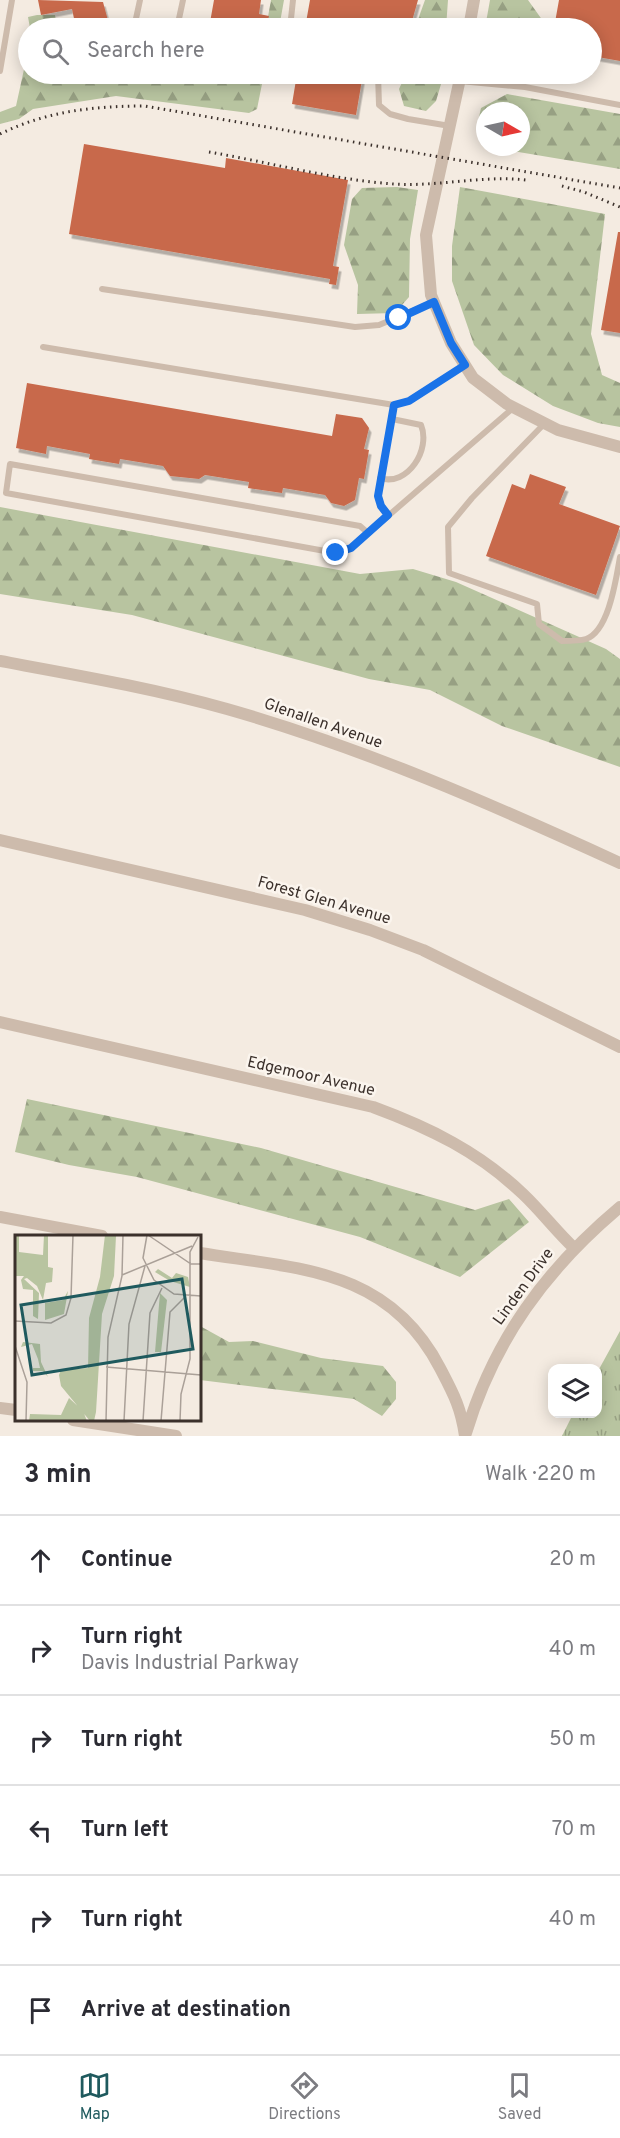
<!DOCTYPE html>
<meta charset="utf-8">
<style>
body{margin:0;font-family:Overpass,sans-serif;background:#f7f7f7;color:#2b2b33}
.controls{position:absolute;right:18px;bottom:18px;display:grid;overflow:hidden;border-radius:12px;box-shadow:0 3px 15px #0003}
.controls button{width:54px;height:54px;display:grid;place-items:center;padding:0;border:0;border-bottom:2px solid #e1e1e2;background:#fff;color:#2b2b33;font:30px sans-serif}
.compass{position:absolute;left:476px;top:102px;width:54px;height:54px;border-radius:50%;background:#fff;box-shadow:0 3px 15px #0003;rotate:99deg}
.stop{position:absolute;width:18px;height:18px;margin:-14px;border:4px solid #1a73e8;border-radius:50%;background:#fff}
.stop.end{background:#1a73e8;border-color:#fff;box-shadow:0 2px 6px #0008}
.list{margin:0;padding:0;list-style:none}
h2{display:flex;justify-content:space-between;align-items:center;height:78px;margin:0;padding:0 24px;font-size:26px}
h2 small{font-size:20px;font-weight:400;color:#7c7c81}
.list li{display:grid;grid-template-columns:39px 1fr auto;gap:18px;align-items:center;box-sizing:border-box;height:90px;padding:0 24px;border-top:2px solid #e1e1e2}
.list b{display:block;font-size:22px;white-space:nowrap}
.list p{margin:0;font-size:20px;white-space:nowrap;color:#7c7c81}
.list em{font-size:20px;font-style:normal;color:#7c7c81}
.icon{flex:none;width:33px;height:33px;fill:none;stroke:currentColor;stroke-width:2;stroke-linecap:round;stroke-linejoin:round}
.map{position:relative;flex:none;width:620px;height:1436px;overflow:hidden}
.search{position:absolute;background:#fff;box-shadow:0 3px 15px #0003;left:18px;right:18px;top:18px;height:66px;display:flex;align-items:center;gap:15px;box-sizing:border-box;padding:0 21px;border-radius:33px;color:#7c7c81;font-size:22px}
.sheet{height:618px;background:#fff}
nav{display:flex;justify-content:space-around;align-items:center;box-sizing:border-box;height:84px;border-top:2px solid #e1e1e2;background:#fff;font-size:16px;color:#7c7c81}
nav a{display:grid;justify-items:center;gap:3px}
nav .on{color:#1f5a5e}
.map>svg:first-child{display:block}
.grass{fill:url(#grass-tufts)}
.forest{fill:url(#forest-firs)}
.building{fill:#c8694b;filter:url(#shadow)}
.lines{fill:none;stroke-linecap:round;stroke-linejoin:round}
.lane{stroke:#cdbbac;stroke-width:6}
.street{stroke:#cdbbac;stroke-width:12}
.rail{stroke:#3b302b;stroke-width:3;stroke-dasharray:1.5 4.5;stroke-linecap:butt}
.route{stroke:#1a73e8;stroke-width:8}
.labels{text-anchor:middle;dominant-baseline:central;stroke-width:5;stroke-linejoin:round;paint-order:stroke}
.street-label{font-size:16px;fill:#3b302b;stroke:#fbf5ee}
.inset-road{fill:none;stroke:#aaa098;stroke-width:1.5}
.view{fill:#1f5a5e;fill-opacity:0.15;stroke:#1f5a5e;stroke-width:3}
.inset-edge{fill:none;stroke:#3b302b;stroke-width:3}
</style>
<div class="map">
<svg width="620" height="1436" viewBox="0 0 620 1436">
<defs>
<pattern id="grass-tufts" width="24" height="20" patternUnits="userSpaceOnUse" patternTransform="scale(1.5)"><rect width="24" height="20" fill="#b8c4a0"/><path d="M3 7l-1-3M5 7V3M7 7l1-3M15 17l-1-3M17 17v-4M19 17l1-3" fill="none" stroke="#97a083"/></pattern>
<pattern id="forest-firs" width="22" height="20" patternUnits="userSpaceOnUse" patternTransform="scale(1.5)"><rect width="22" height="20" fill="#b8c4a0"/><path d="M5 1l3.5 6h-7zM16 11l3.5 6h-7z" fill="#97a083"/></pattern>
<filter id="shadow"><feDropShadow dx="2.5" dy="4.5" stdDeviation="0" flood-color="#0004"/></filter>
</defs>
<rect width="100%" height="100%" fill="#f4ebe1"/>
<!-- grass -->
<path class="grass" d="M620,1331V1436H562L573,1414H598V1371Z"/>
<!-- forest -->
<path class="forest" d="M271,0H284L279,28H266Z
M425,0H448L446,28H415Z
M490,0H528L548,28H485Z
M37,15H55L57,28H30L28,17Z
M28,51V74H42L45,78L87,74L125,76L132,74H264L257,109L249,113L116,96L33,109L19,119L0,124V112L16,106Z
M406,74H444L436,101L426,111L404,106L399,89Z
M507,94L620,114V169L489,147H521V111H485V145L480,142L477,126L481,108Z
M397,187L418,190L410,239L409,297L395,313L357,314L358,285L344,245L352,199L362,188Z
M460,187L605,214L591,334L602,375L620,383V427L598,423L553,406L503,375L474,345L452,281V246Z
M0,507L360,574L413,569L456,582L606,649L620,659V767L502,726L430,690L369,679L132,615L0,594Z
M27,1099L261,1148L475,1210L509,1199L529,1222L460,1277L360,1237L137,1177L69,1165L15,1152Z
M200,1326L229,1342L253,1341L321,1358L383,1366L396,1382V1399L382,1416L354,1399L200,1380Z"/>
<!-- building -->
<path class="building" d="M38,0L103,2L110,28H76L72,9L41,15Z
M214,0H261L259,14L269,16L266,28H209Z
M310,0H418L410,28H305Z
M559,0H620V61L592,56V28H554Z
M297,74H363L356,115L292,104Z
M84,144L225,168L226,158L348,180L333,266L339,267L336,285L329,284L330,279L69,234Z
M618,232H620V333L601,330Z
M27,383L332,436L336,414L362,418L369,428L364,449L369,450L364,479L359,478L355,500L344,506L331,503L325,495L283,488L282,493L248,488L249,482L205,475L199,479L170,476L163,466L120,459L119,464L89,459L90,454L47,446L46,454L16,448Z
M530,474L566,487L559,504L620,526L596,595L486,556L512,484L525,489Z"/>
<g class="lines">
<!-- lane -->
<path class="lane" d="M62,23L63,28
M134,28L140,0
M177,28L183,0
M290,28L293,0
M0,71L12,0
M378,74L379,105L390,114L408,119L450,126
M460,81L525,87L620,105
M102,289L355,327L379,325L434,302
M43,347L394,405L409,401L465,365
M545,423L472,498L448,527L449,573L537,604L539,624L562,641C569,641 580,641 586,639C609,631 616,579 620,557
M380,478C408,487 431,449 421,425L392,419
M388,515L381,505L378,496L394,405
M368,533L360,526L10,464L6,493L336,553L351,548L513,408"/>
<!-- street -->
<path class="street" d="M469,28L474,0
M461,74L426,235L431,295L451,343L473,378L507,404L558,430L620,447
M0,661C76,675 152,688 227,709C364,748 491,804 620,863
M0,840L305,910L370,930L423,950L620,1047
M0,1022L373,1107C430,1128 479,1152 523,1194C541,1211 556,1231 574,1248
M0,1217L102,1236
M200,1253C298,1269 388,1268 440,1368C453,1393 461,1407 465,1436
M0,1408L16,1410
M73,1420L176,1436
M466,1433C494,1340 546,1269 620,1207"/>
<!-- rail -->
<path class="rail" d="M0,134C47,111 94,106 145,106L620,188
M209,152C268,162 334,180 394,184C438,187 482,175 526,180
M562,186L584,192L620,207"/>
</g>
<g class="lines">
<!-- route -->
<path class="route" d="M336,553L351,548L388,515L381,506L378,496L394,405L409,401L465,365L451,343L434,302L399,318"/>
</g>
<g class="labels">
<!-- street labels -->
<g class="street-label">
<text transform="translate(323 724) rotate(19)">Glenallen Avenue</text>
<text transform="translate(324 901) rotate(16)">Forest Glen Avenue</text>
<text transform="translate(311 1077) rotate(13)">Edgemoor Avenue</text>
<text transform="translate(524 1287) rotate(-54)">Linden Drive</text>
</g>
</g>
<!-- overview -->
<g transform="translate(15 1235)">
<rect width="186" height="186" fill="#f4ebe1"/>
<path d="M143,34L157,43L161,38L173,42L175,52L155,46L140,37Z" fill="#b8c4a0"/>
<path d="M0,0H4V17L28,20L29,0H33V32L38,33L37,47L31,48L28,65L22,51L12,43L9,44L24,58L23,84L18,81V55L8,54L6,45L9,41H0ZM90,0L101,1L99,41L87,79L81,177L79,186H75L46,151L44,140L46,135L73,133L74,83L85,42ZM53,56L49,79L30,85V68L48,65ZM145,58L152,65L146,117H140ZM8,107L25,109L26,127L33,142L28,136H18V133H25L23,124L17,109L6,112ZM54,163L68,176L72,186H14L15,179L46,180Z" fill="#b8c4a0"/>
<path class="inset-road" d="M132,0L128,23L139,45L159,59L186,61M133,0L176,29H186M107,40L177,11M0,86L36,88L51,80L56,63L58,0M0,111L12,147L11,186M91,132L186,140M91,186L93,102L107,41L108,0M109,186L114,89L130,31M128,186L135,78L147,53M146,186L155,77L170,62M165,186L166,159L175,124V17L183,2"/>
<path class="view" d="M167,44L178,114L17,140L6,70Z"/>
<rect width="186" height="186" class="inset-edge"/>
</g>
</svg>
<div class="controls">
<button><svg class="icon" aria-label="layers" viewBox="0 0 24 24"><path d="M12 4l9 5-9 5-9-5zM3 14l9 5 9-5"/></svg></button>
</div>
<svg class="compass" viewBox="-18 -18 36 36"><path d="M0-13l5 13h-10z" fill="#e53935"/><path d="M0 13l5-13h-10z" fill="#7c7c81"/></svg>
<div class="stop" style="left:399px;top:318px"></div>
<div class="stop end" style="left:336px;top:553px"></div>
<div class="search"><svg class="icon" aria-label="search" viewBox="0 0 24 24"><circle cx="10" cy="10" r="6"/><path d="M15 15l6 6"/></svg>Search here</div>
</div>
<section class="sheet">
<h2>3 min<small>Walk · 220 m</small></h2>
<ul class="list">
<li><svg class="icon" aria-label="ahead" viewBox="0 0 24 24"><path d="M12 20V5M6 11l6-6 6 6"/></svg><div><b>Continue</b></div><em>20 m</em></li>
<li><svg class="icon" aria-label="right" viewBox="0 0 24 24"><path d="M7 20v-9h11M14 6l5 5-5 5"/></svg><div><b>Turn right</b><p>Davis Industrial Parkway</p></div><em>40 m</em></li>
<li><svg class="icon" aria-label="right" viewBox="0 0 24 24"><path d="M7 20v-9h11M14 6l5 5-5 5"/></svg><div><b>Turn right</b></div><em>50 m</em></li>
<li><svg class="icon" aria-label="left" viewBox="0 0 24 24"><path d="M17 20v-9H6M10 6l-5 5 5 5"/></svg><div><b>Turn left</b></div><em>70 m</em></li>
<li><svg class="icon" aria-label="right" viewBox="0 0 24 24"><path d="M7 20v-9h11M14 6l5 5-5 5"/></svg><div><b>Turn right</b></div><em>40 m</em></li>
<li><svg class="icon" aria-label="arrive" viewBox="0 0 24 24"><path d="M6 21V4h12l-3 4 3 4H6"/></svg><div><b>Arrive at destination</b></div></li>
</ul>
</section>
<nav>
<a class="on"><svg class="icon" aria-label="map" viewBox="0 0 24 24"><path d="M3 6l6-2 6 2 6-2v14l-6 2-6-2-6 2zM9 4v14M15 6v14"/></svg>Map</a>
<a><svg class="icon" aria-label="directions" viewBox="0 0 24 24"><path d="M12 3l9 9-9 9-9-9zM9 14v-3h6M13 9l2 2-2 2"/></svg>Directions</a>
<a><svg class="icon" aria-label="saved" viewBox="0 0 24 24"><path d="M7 4h10v16l-5-4-5 4z"/></svg>Saved</a>
</nav>
